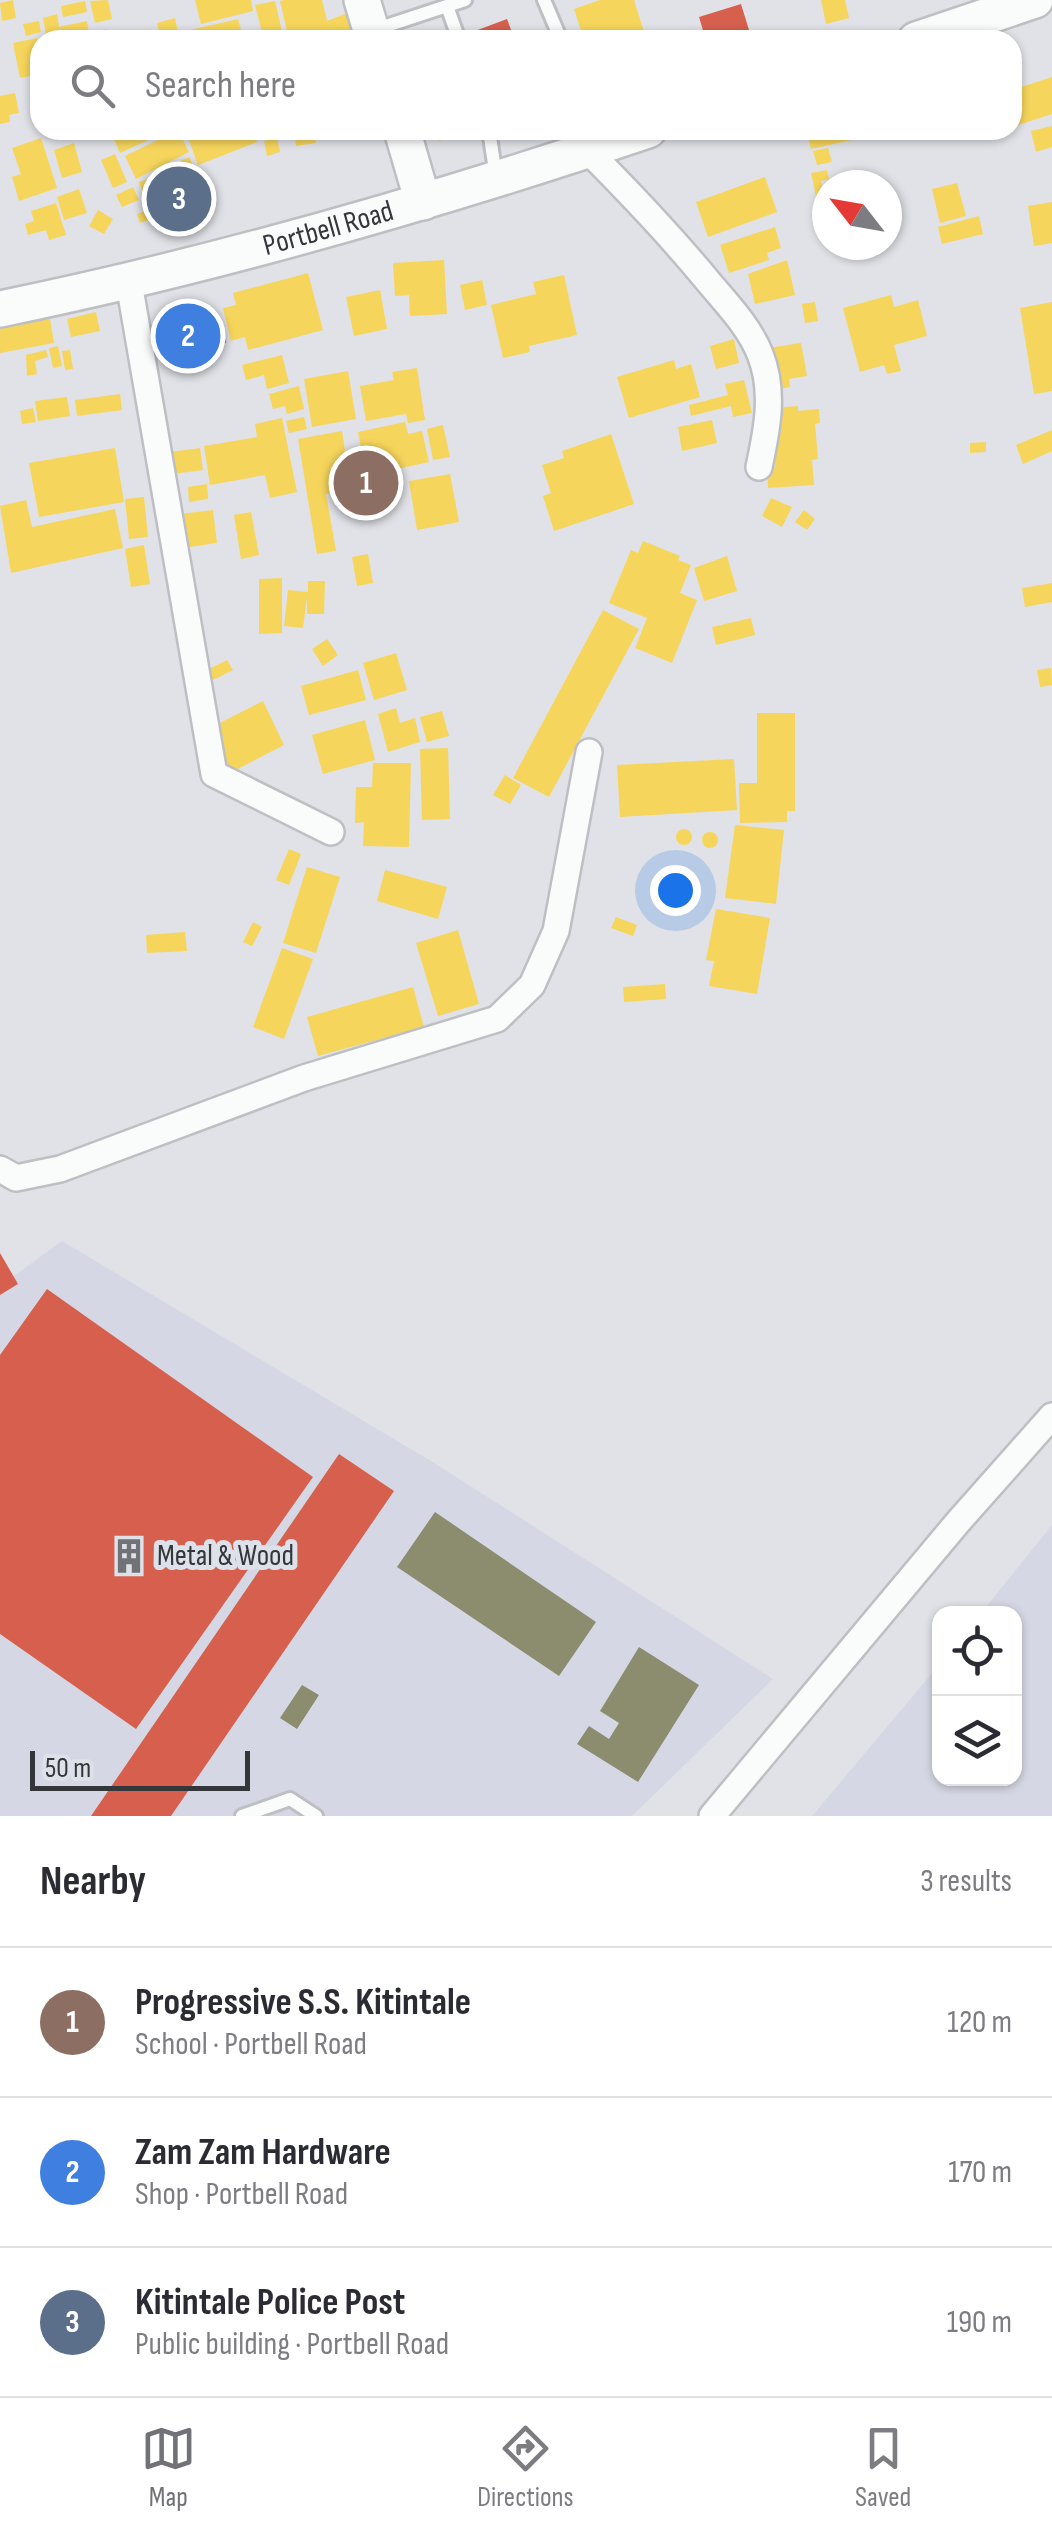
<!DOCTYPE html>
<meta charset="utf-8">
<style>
body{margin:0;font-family:"Sofia Sans Condensed",sans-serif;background:#f2f2f3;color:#2b2b33}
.controls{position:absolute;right:30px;bottom:30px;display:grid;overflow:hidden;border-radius:20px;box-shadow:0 2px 8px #0004}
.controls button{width:90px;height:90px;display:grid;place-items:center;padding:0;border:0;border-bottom:2px solid #e1e1e2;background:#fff;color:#2b2b33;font:50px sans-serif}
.compass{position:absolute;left:812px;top:170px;width:90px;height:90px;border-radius:50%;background:#fff;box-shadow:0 2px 8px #0004;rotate:301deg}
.scale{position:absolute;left:30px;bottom:25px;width:220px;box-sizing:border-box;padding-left:10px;border:5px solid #343639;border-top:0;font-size:28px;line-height:35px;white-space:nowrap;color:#343639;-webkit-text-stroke:8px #dde1ea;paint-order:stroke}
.you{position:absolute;left:675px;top:890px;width:35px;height:35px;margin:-25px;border:8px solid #fff;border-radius:50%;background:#1a73e8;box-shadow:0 0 0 15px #1a73e833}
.badge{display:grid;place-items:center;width:65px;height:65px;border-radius:50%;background:#707276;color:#fff;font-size:32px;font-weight:700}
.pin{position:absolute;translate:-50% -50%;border:5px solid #fff;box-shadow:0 2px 10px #0006}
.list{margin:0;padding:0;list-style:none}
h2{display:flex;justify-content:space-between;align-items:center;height:130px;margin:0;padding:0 40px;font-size:42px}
h2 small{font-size:32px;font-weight:400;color:#7c7c81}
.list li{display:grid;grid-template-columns:65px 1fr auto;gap:30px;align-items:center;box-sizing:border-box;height:150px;padding:0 40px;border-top:2px solid #e1e1e2}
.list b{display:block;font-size:38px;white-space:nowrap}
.list p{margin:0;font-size:32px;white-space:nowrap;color:#7c7c81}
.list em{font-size:32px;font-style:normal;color:#7c7c81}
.icon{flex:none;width:55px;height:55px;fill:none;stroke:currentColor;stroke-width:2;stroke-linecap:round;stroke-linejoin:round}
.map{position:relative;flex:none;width:1052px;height:1816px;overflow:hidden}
.search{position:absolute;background:#fff;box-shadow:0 2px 8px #0004;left:30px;right:30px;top:30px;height:110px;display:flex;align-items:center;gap:25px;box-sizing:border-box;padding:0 35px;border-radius:30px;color:#7c7c81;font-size:38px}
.sheet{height:580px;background:#fff}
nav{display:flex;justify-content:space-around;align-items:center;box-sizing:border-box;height:140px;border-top:2px solid #e1e1e2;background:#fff;font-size:28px;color:#7c7c81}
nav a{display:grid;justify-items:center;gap:5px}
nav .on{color:#707276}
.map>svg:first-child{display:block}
.built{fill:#d5d8e4}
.homes{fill:#f6d55c}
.shops{fill:#d6604d}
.industry{fill:#8c8c6e}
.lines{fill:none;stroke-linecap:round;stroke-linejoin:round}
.lane-casing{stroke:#bebfc3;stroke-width:18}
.street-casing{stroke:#bebfc3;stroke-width:30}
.secondary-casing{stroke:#bebfc3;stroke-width:40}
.lane{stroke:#fafbfb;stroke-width:12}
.street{stroke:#fafbfb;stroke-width:25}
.secondary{stroke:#fafbfb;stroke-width:35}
.labels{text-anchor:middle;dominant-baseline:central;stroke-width:10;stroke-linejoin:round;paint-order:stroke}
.street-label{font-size:30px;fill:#343639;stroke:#dde1ea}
.poi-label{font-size:30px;fill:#343639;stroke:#dde1ea;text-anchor:start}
</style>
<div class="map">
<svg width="1052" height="1816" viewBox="0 0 1052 1816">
<rect width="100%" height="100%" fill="#e0e2e7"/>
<!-- built -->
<path class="built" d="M62,1241L436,1464L773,1679L632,1816H0V1286Z
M1052,1525V1816H812L939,1665L940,1778H1014V1614L981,1613Z"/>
<!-- homes -->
<path class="homes" d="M13,0L16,18L2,21L0,3Z
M108,0L112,19L95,23L90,1Z
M195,0H251L253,11L201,24Z
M284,0H322L327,21L350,12L360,36L349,40H289L280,1Z
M600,0H634L646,38L584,40L574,9Z
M821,0H845L849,18L826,24Z
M85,1L87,12L63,17L61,6Z
M275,1L284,40H264L255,5Z
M57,14L59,27L87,21L89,33L107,29L109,40H47L43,18Z
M175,18L179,37L161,40L157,23Z
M238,19L242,34L216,40H183L181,32Z
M39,21L41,32L26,36L23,24Z
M37,38L40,74L20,78L13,43Z
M1052,77V114L1012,127V90Z
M15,93L19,113L9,115L10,122L0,124V96Z
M1052,126V147L1036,152L1031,131Z
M110,130H170L120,153Z
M178,130L189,152L136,179L125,156Z
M185,130H252L257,142L198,165Z
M294,130H341V132L315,136L316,143L296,146Z
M436,130H465L466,133L439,141Z
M807,130H869L870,136L811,149Z
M41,138L57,188L19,201L12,177L21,174L12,148Z
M277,138L280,152L267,156L264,141Z
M74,143L82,172L62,178L54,150Z
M828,148L832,162L817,165L813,151Z
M115,154L127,182L113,188L101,160Z
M189,157L199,177L178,187L168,167Z
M827,170L829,179L821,181L824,194L816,196L811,173Z
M168,172L175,192L146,202L139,182Z
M765,177L777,212L708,237L696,202Z
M957,183L966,216L940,223L932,189Z
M133,187L139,200L122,207L116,195Z
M79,189L87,213L64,220L57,197Z
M1052,202V243L1034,246L1028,206Z
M56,203L66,235L49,240L46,230L28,235L25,224L34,221L31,211Z
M152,209L155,218L140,223L137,214Z
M98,210L113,219L104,234L89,226Z
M979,216L983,234L942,244L938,227Z
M775,227L781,248L767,253L769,260L729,273L720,245Z
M444,260L447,314L410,316L409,295L395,296L393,263Z
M787,260L795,295L755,304L748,274Z
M308,273L323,330L248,350L245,337L231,341L223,308L236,305L233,293Z
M564,275L577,335L529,346L530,352L503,358L491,305L536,294L533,282Z
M482,280L487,305L465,310L460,285Z
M380,290L387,329L354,336L346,297Z
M891,295L894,307L918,300L927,336L894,345L901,371L887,374L884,365L860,372L843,308Z
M815,302L818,321L805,323L802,304Z
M1052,302V391L1034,394L1020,308Z
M96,312L100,331L71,337L67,319Z
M50,319L54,343L0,353V328Z
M734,339L739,363L716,369L710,346Z
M801,343L807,376L789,379L790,387L775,390L768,348Z
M58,346L62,366L53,368L49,348Z
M46,350L48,357L35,361L37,374L27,376L26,355Z
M70,350L73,369L65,370L62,351Z
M282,355L289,383L267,389L264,375L246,380L242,365Z
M674,360L676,369L691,364L700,397L629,418L617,377Z
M417,368L425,420L408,423L406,414L366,421L360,386L394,380L392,372Z
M348,371L356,419L312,427L304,379Z
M744,380L752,413L733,417L731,406L691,416L689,405L728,395L725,384Z
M299,386L304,409L287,414L285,406L273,409L269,394Z
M120,394L122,410L77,416L75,400Z
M67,397L70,416L38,421L35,401Z
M798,406V411L819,409L820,423L815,424L818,459L812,460L814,485L768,488L767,468L775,467L776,451L773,408Z
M33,408L36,422L22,424L20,411Z
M304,417L307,429L289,433L286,421Z
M282,418L297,492L270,498L265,475L210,485L204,446L257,437L255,424Z
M712,420L717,443L682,451L678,427Z
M405,422L408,434L422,431L429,462L388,471L384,453L363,458L358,432Z
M443,425L450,457L433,460L427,429Z
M1052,430V451L1023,464L1016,445Z
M342,431L351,489L326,494L336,551L317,554L298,439Z
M611,434L634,504L554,531L543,496L551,493L542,465L564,458L562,451Z
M986,442V452L970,453V443Z
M115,448L124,502L39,517L29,463Z
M200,448L203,470L165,475L162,453Z
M450,474L459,522L417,530L409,481Z
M207,484L208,499L189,502L188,487Z
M389,491L392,510L368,513L366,495Z
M144,497L148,537L129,539L125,499Z
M771,498L792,507L782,527L762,516Z
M26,500L32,527L115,509L123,548L11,573L0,506Z
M213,510L217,543L176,549L172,515Z
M804,510L815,519L807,530L795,522Z
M251,512L259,555L241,559L234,515Z
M643,541L680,556L678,560L691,565L680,593L697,600L672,663L635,648L647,618L609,603L631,550L638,553Z
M144,545L150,584L131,587L125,549Z
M368,554L373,583L357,586L352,557Z
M727,556L737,591L704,601L694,568Z
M282,578V633L259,634V579Z
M308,581H325L324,614H307V597L303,628L284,626L288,590L308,592Z
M1052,583V602L1025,607L1022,588Z
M603,610L639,629L549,797L513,778Z
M751,618L755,635L716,645L712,627Z
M327,639L338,655L323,666L312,649Z
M396,653L407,690L374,700L363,663Z
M227,660L233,670L211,681L205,671Z
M1051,668L1052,685L1040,687L1037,670Z
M358,670L366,700L309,715L301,686Z
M263,701L284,745L230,773L214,726Z
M396,708L400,723L415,718L420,742L388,752L378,714Z
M442,711L449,736L427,742L420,717Z
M757,713H795V811H787V822L740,823L739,783H757Z
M365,720L375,760L323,774L312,735Z
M448,748L450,819L422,820L420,749Z
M734,759L737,810L620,817L617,765Z
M373,763H411L409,847L363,846L364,822L355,823L356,787H372Z
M505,775L521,785L510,804L493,795Z
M735,825L784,830L776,904L725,898Z
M676 837a8 8 0 1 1 16 0a8 8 0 1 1-16 0Z
M702 840a8 8 0 1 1 16 0a8 8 0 1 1-16 0Z
M289,849L301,854L289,885L276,880Z
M307,867L340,877L316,953L283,943Z
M385,870L447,887L438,919L377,901Z
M716,909L770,918L757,994L709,986L714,961L706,960Z
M616,917L637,925L633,936L611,928Z
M253,922L262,927L252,946L243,942Z
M458,930L479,1004L438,1016L416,943Z
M185,932L187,951L147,953L146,935Z
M282,948L313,959L284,1039L253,1027Z
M665,984L666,999L624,1002L623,987Z
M413,987L424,1027L318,1056L307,1017Z"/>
<!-- shops -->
<path class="shops" d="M741,4L749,30L718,40H706L699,17Z
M507,19L515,40H478L475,31Z
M219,315L226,343L181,356L179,350L168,353L162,330Z
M0,1253L18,1284L0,1295Z
M47,1289L313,1477L136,1729L0,1634V1355Z
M339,1454L394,1491L171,1816H91Z"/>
<!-- industry -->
<path class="industry" d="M435,1512L596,1622L559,1676L397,1567Z
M639,1647L699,1685L638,1782L577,1744L589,1726L609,1739L619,1723L600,1711Z
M302,1685L319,1695L297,1729L280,1718Z"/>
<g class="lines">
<defs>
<path id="lane" d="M544,0L561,40
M447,6L459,40
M374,30L465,0
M489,130L496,177
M242,1816L290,1799L316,1816"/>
<path id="street" d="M587,150C629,192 669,234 707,280C726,303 749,326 760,354C775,391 767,430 759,467
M129,283L214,774L331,832
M0,1169L16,1178L60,1169L304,1078L497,1019L532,985L556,931L589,752
M712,1816L958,1522L1052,1416"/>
<g id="secondary">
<path d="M362,0L374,40"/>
<path d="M916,40L1035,0"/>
<path d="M402,130L423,202"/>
<path id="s1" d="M0,309C220,264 436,201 648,130"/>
</g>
</defs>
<!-- lane casing -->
<use href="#lane" class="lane-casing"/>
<!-- street casing -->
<use href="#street" class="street-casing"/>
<!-- secondary casing -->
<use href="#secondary" class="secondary-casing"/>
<!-- lane -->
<use href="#lane" class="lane"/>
<!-- street -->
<use href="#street" class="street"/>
<!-- secondary -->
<use href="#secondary" class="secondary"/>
</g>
<!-- icons -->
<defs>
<symbol id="building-bare" viewBox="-9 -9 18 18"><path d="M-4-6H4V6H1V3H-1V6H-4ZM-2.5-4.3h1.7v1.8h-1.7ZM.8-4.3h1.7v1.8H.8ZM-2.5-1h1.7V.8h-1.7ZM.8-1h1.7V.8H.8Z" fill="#707276" stroke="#dde1ea" stroke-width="2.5" paint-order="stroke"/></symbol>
</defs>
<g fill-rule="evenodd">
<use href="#building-bare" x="104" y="1531" width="50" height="50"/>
</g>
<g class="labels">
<!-- street labels -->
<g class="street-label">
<text stroke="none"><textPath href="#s1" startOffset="338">Portbell Road</textPath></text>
</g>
<!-- poi labels -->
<g class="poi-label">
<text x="157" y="1556">Metal &amp; Wood</text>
</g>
</g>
</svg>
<div class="controls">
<button><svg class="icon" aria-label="locate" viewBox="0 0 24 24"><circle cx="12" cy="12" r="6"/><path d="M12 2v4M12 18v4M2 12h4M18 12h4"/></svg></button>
<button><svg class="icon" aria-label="layers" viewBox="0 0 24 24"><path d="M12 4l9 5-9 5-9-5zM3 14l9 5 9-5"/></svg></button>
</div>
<svg class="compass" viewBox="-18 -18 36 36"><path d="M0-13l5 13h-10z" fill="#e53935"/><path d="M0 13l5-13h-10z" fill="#7c7c81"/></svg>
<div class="scale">50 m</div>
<div class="you"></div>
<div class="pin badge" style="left:366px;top:483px;background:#8d6e63">1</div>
<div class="pin badge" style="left:188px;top:336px;background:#3f7fe0">2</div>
<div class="pin badge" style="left:179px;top:199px;background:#5c6f8a">3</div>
<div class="search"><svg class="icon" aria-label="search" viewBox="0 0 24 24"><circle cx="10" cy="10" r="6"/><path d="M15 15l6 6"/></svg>Search here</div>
</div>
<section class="sheet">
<h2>Nearby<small>3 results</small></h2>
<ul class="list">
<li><span class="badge" style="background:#8d6e63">1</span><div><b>Progressive S.S. Kitintale</b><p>School · Portbell Road</p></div><em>120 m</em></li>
<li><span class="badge" style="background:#3f7fe0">2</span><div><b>Zam Zam Hardware</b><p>Shop · Portbell Road</p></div><em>170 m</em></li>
<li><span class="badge" style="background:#5c6f8a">3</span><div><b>Kitintale Police Post</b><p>Public building · Portbell Road</p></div><em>190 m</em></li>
</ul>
</section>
<nav>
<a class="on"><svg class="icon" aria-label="map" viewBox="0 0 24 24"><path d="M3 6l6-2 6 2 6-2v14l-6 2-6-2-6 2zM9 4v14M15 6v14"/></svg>Map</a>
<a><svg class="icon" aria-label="directions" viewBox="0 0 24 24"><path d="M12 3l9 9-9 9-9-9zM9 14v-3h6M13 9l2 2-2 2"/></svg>Directions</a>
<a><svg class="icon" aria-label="saved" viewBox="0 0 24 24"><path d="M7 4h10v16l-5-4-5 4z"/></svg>Saved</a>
</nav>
